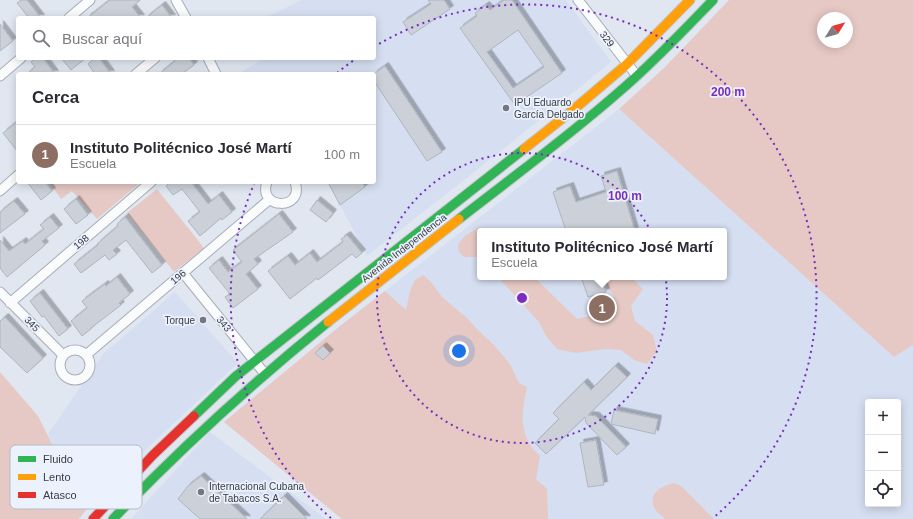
<!DOCTYPE html>
<html lang="es">
<meta charset="utf-8">
<style>
body{margin:0;font-family:Helvetica,sans-serif;background:#f2f2f3;color:#2b2b33}
.controls{position:absolute;right:12px;bottom:12px;display:grid;overflow:hidden;border-radius:4px;box-shadow:0 2px 10px #0003}
.controls button{width:36px;height:36px;display:grid;place-items:center;padding:0;border:0;border-bottom:1px solid #e1e1e2;background:#fff;color:#2b2b33;font:20px sans-serif}
.compass{position:absolute;left:817px;top:12px;width:36px;height:36px;border-radius:50%;background:#fff;box-shadow:0 2px 10px #0003;rotate:53deg}
.you{position:absolute;left:459px;top:351px;width:14px;height:14px;margin:-10px;border:3px solid #fff;border-radius:50%;background:#1a73e8;box-shadow:0 0 0 6px #1a73e833}
.badge{display:grid;place-items:center;width:26px;height:26px;border-radius:50%;background:#0f766e;color:#fff;font-size:13px;font-weight:700}
.pin{position:absolute;translate:-50% -50%;border:2px solid #fff;box-shadow:0 1px 4px #0006}
.popup{position:absolute;left:477px;top:228px;width:250px;height:52px;box-sizing:border-box;display:grid;place-content:center;border-radius:4px;background:#fff;filter:drop-shadow(0 1px 3px #0005);font-size:13px;white-space:nowrap;color:#7c7c81}
.popup b{font-size:15px;color:#2b2b33}
.popup::after{content:'';position:absolute;left:50%;top:100%;margin-left:-8px;border:8px solid transparent;border-top-color:#fff}
.list{margin:0;padding:0;list-style:none}
h2{display:flex;justify-content:space-between;align-items:center;height:52px;margin:0;padding:0 16px;font-size:17px}
h2 small{font-size:13px;font-weight:400;color:#7c7c81}
.list li{display:grid;grid-template-columns:26px 1fr auto;gap:12px;align-items:center;box-sizing:border-box;height:60px;padding:0 16px;border-top:1px solid #e1e1e2}
.list b{display:block;font-size:15px;white-space:nowrap}
.list p{margin:0;font-size:13px;white-space:nowrap;color:#7c7c81}
.list em{font-size:13px;font-style:normal;color:#7c7c81}
.icon{flex:none;width:22px;height:22px;fill:none;stroke:currentColor;stroke-width:2;stroke-linecap:round;stroke-linejoin:round}
.map{position:relative;flex:none;width:913px;height:519px;overflow:hidden}
.search{position:absolute;background:#fff;box-shadow:0 2px 10px #0003;left:16px;top:16px;width:360px;height:44px;display:flex;align-items:center;gap:10px;box-sizing:border-box;padding:0 14px;border-radius:4px;color:#7c7c81;font-size:15px}
.panel{position:absolute;background:#fff;box-shadow:0 2px 10px #0003;left:16px;top:72px;width:360px;height:112px;border-radius:4px}
.map>svg:first-child{display:block}
.built{fill:#d5dff1;fill-rule:evenodd}
.green{fill:#e6c9c4;fill-rule:evenodd}
.building{fill:#ccd0d8;stroke:#b0b5bd;fill-rule:evenodd;filter:url(#shadow)}
.lines{fill:none;stroke-linecap:round;stroke-linejoin:round}
.street-casing{stroke:#a8acb3;stroke-width:11}
.fast-casing{stroke:#c2c4ca;stroke-width:11}
.slow-casing{stroke:#c2c4ca;stroke-width:11}
.jam-casing{stroke:#c2c4ca;stroke-width:11}
.street{stroke:#fafbfd;stroke-width:9}
.fast{stroke:#30b455;stroke-width:9}
.slow{stroke:#ff9f0a;stroke-width:9}
.jam{stroke:#e5322d;stroke-width:9}
.ring{fill:none;stroke:#7b2cbf;stroke-width:2;stroke-dasharray:2 4}
.poi-dot{fill:#737880;stroke:#ecf2fd;stroke-width:1.5}
.labels{text-anchor:middle;dominant-baseline:central;stroke-width:3.5;stroke-linejoin:round;paint-order:stroke}
.street-label{font-size:10px;fill:#383c43;stroke:#ecf2fd}
.poi-label{font-size:10px;fill:#383c43;stroke:#ecf2fd;text-anchor:start}
.key{fill:#ecf2fd;stroke:#b6bbc5;stroke-width:1}
.key-label{font-size:11px;fill:#383c43}
.centre{fill:#7b2cbf;stroke:#ecf2fd;stroke-width:2}
.ring-label{font-size:12px;text-anchor:middle;font-weight:bold;fill:#7b2cbf;stroke:#ecf2fd;stroke-width:3.5;stroke-linejoin:round;paint-order:stroke}
</style>
<div class="map">
<svg width="913" height="519" viewBox="0 0 913 519">
<defs>
<filter id="shadow"><feDropShadow dx="3.5" dy="-3.5" stdDeviation="0" flood-color="#0004"/></filter>
</defs>
<rect width="100%" height="100%" fill="#e1e7f1"/>
<!-- built -->
<path class="built" d="M301,0H566L611,62L496,155L367,256L328,182H374V74H238L265,58H374V18H265Z
M619,109L894,357L913,345V519H342L224,422L340,326ZM480,231H724V277H480ZM868,402H898V504H868Z
M175,292L238,363L135,460L87,509L50,471L53,454V446L48,434L103,354Z
M210,432L326,519H131Z"/>
<!-- green -->
<path class="green" d="M729,0H913V345L894,357L619,109L665,67ZM823,18H847V42H823Z
M49,182H141L97,219L72,191L61,199Z
M157,189L204,248L174,272L127,213Z
M479,227L488,231H480V257H464L459,252L458,244L465,236Z
M423,275L431,282L442,297L468,319L478,330L494,345L510,364L519,383L527,387C521,414 518,436 540,456L536,479L547,489L548,519H342L224,422L340,326L385,291L406,310L410,291L415,280Z
M498,277H534L577,319L600,313L612,306L614,296L607,286V277H631L643,289L631,306L635,321L653,335L657,351L647,364L634,360L621,350L605,349L576,353L557,349L546,336L539,322Z
M0,372L38,416L53,446V454L50,471L87,509L79,519H0Z
M674,483L681,486L714,519H665C662,516 655,511 654,507C648,492 663,486 674,483Z"/>
<!-- building -->
<path class="building" d="M21,0H27L41,18H29L17,3Z
M110,0H140L132,7L141,18H87Z
M428,0H444L450,9L411,35L403,22L431,4Z
M504,0H512L562,73L515,105L460,28L477,16L475,13L486,5L490,10ZM518,30L544,67L513,88L487,52Z
M162,5L172,18H146Z
M0,24L13,41L0,51Z
M36,58H43L55,74H27L35,67L31,62Z
M61,58H86L71,70Z
M95,58H99L111,74H95L88,64Z
M173,58H189L194,65L182,74H159L175,61Z
M385,66L442,152L427,161L374,81V74Z
M18,121V152L3,133Z
M617,171L635,231H566L553,192L570,186L576,202L606,192L601,176Z
M27,182H45L52,191L41,200Z
M170,182H191L208,204L219,195L232,212L222,220L221,218L200,236L188,221L200,212L182,189L173,195L166,186Z
M328,182H362L365,187L340,205Z
M76,199L88,215L76,224L64,209Z
M317,200L333,213L326,222L310,210Z
M14,201L25,214L0,233V212Z
M279,214L293,232L254,259L258,264L246,274L258,289L233,308L225,297L230,294L209,268L219,260L228,272L242,262L233,250Z
M50,217L59,228L42,241L45,245L7,277L0,268V240L9,251L23,241L25,244L44,229L40,225Z
M125,217L162,265L152,273L126,240L113,250L117,254L109,260L105,255L81,273L74,264L98,245L97,244L118,226L117,224Z
M347,235L362,253L356,258L352,254L318,280L317,278L290,299L268,271L288,256L295,265L310,253L317,262L343,242L341,239Z
M117,277L130,294L119,303L121,305L91,328V329L82,336L71,321L87,308L82,301L105,284L106,286Z
M581,277H601L606,292L588,297Z
M40,293L68,329L59,336L44,316L42,317L30,301Z
M5,317L43,358L27,373L0,347V321Z
M323,346L330,353L323,360L315,353Z
M615,366L627,377L588,415L596,416L626,447L617,455L586,423L585,417L546,454L535,443L559,419L553,413L584,382L591,390Z
M614,410L658,419L655,434L611,424Z
M596,440L604,485L588,487L580,443Z
M201,476L247,519H200L178,499L188,486Z
M284,496L307,519H260Z"/>
<g class="lines">
<defs>
<path id="street" d="M176,0L186,18
M578,0L637,76
M69,18L90,0
M208,58L216,74
M136,74L155,58
M0,76L21,58
M267,182C257,210 305,211 295,182
M0,191L18,175
M183,273L265,374
M0,292L63,355
M10,303L151,182
M60 365a15 15 0 1 1 30 0a15 15 0 1 1-30 0Z
M86,355L270,199"/>
<path id="fast" d="M459,219C513,177 569,136 620,91C653,63 683,31 713,0
M194,416L236,376L524,149
M113,519C181,448 251,384 328,322"/>
<path id="slow" d="M524,149L573,110L626,65L690,0
M328,322L459,219"/>
<path id="jam" d="M93,519L153,455L194,416"/>
</defs>
<!-- street casing -->
<use href="#street" class="street-casing"/>
<!-- fast casing -->
<use href="#fast" class="fast-casing"/>
<!-- slow casing -->
<use href="#slow" class="slow-casing"/>
<!-- jam casing -->
<use href="#jam" class="jam-casing"/>
<!-- street -->
<use href="#street" class="street"/>
<!-- fast -->
<use href="#fast" class="fast"/>
<!-- slow -->
<use href="#slow" class="slow"/>
<!-- jam -->
<use href="#jam" class="jam"/>
</g>
<!-- distance rings -->
<g class="ring">
<circle cx="522" cy="298" r="145"/>
<path d="M331 518A291 291 0 0 1 254 184M337 73A291 291 0 0 1 357 58M374 47A291 291 0 0 1 713 518"/>
</g>
<!-- markers -->
<g class="poi-dot">
<circle cx="506" cy="108" r="4"/>
<circle cx="203" cy="320" r="4"/>
<circle cx="201" cy="492" r="4"/>
</g>
<g class="labels">
<!-- street labels -->
<g class="street-label">
<text transform="translate(607 39) rotate(53)">329</text>
<text transform="translate(81 242) rotate(-41)">198</text>
<text transform="translate(404 248) rotate(-38)">Avenida Independencia</text>
<text transform="translate(178 277) rotate(-41)">196</text>
<text transform="translate(32 324) rotate(45)">345</text>
<text transform="translate(224 324) rotate(51)">343</text>
</g>
<!-- poi labels -->
<g class="poi-label">
<text x="514" y="102">IPU Eduardo<tspan x="514" dy="12">García Delgado</tspan></text>
<text x="195" y="320" text-anchor="end">Torque</text>
<text x="209" y="486">Internacional Cubana<tspan x="209" dy="12">de Tabacos S.A.</tspan></text>
</g>
</g>
<!-- legend -->
<rect x="10" y="445" width="132" height="64" rx="6" class="key"/>
<rect x="18" y="456" width="18" height="6" fill="#30b455"/>
<rect x="18" y="474" width="18" height="6" fill="#ff9f0a"/>
<rect x="18" y="492" width="18" height="6" fill="#e5322d"/>
<g class="key-label">
<text x="43" y="463">Fluido</text>
<text x="43" y="481">Lento</text>
<text x="43" y="499">Atasco</text>
</g>
<circle cx="522" cy="298" r="6" class="centre"/>
<g class="ring-label">
<text x="728" y="96">200 m</text>
<text x="625" y="200">100 m</text>
</g>
</svg>
<div class="controls">
<button>+</button>
<button>−</button>
<button><svg class="icon" aria-label="locate" viewBox="0 0 24 24"><circle cx="12" cy="12" r="6"/><path d="M12 2v4M12 18v4M2 12h4M18 12h4"/></svg></button>
</div>
<svg class="compass" viewBox="-18 -18 36 36"><path d="M0-13l5 13h-10z" fill="#e53935"/><path d="M0 13l5-13h-10z" fill="#7c7c81"/></svg>
<div class="you"></div>
<div class="pin badge" style="left:602px;top:308px;background:#8d6e63">1</div>
<div class="popup"><b>Instituto Politécnico José Martí</b>Escuela</div>
<div class="search"><svg class="icon" aria-label="search" viewBox="0 0 24 24"><circle cx="10" cy="10" r="6"/><path d="M15 15l6 6"/></svg>Buscar aquí</div>
<section class="panel">
<h2>Cerca<small></small></h2>
<ul class="list">
<li><span class="badge" style="background:#8d6e63">1</span><div><b>Instituto Politécnico José Martí</b><p>Escuela</p></div><em>100 m</em></li>
</ul>
</section>
</div>
